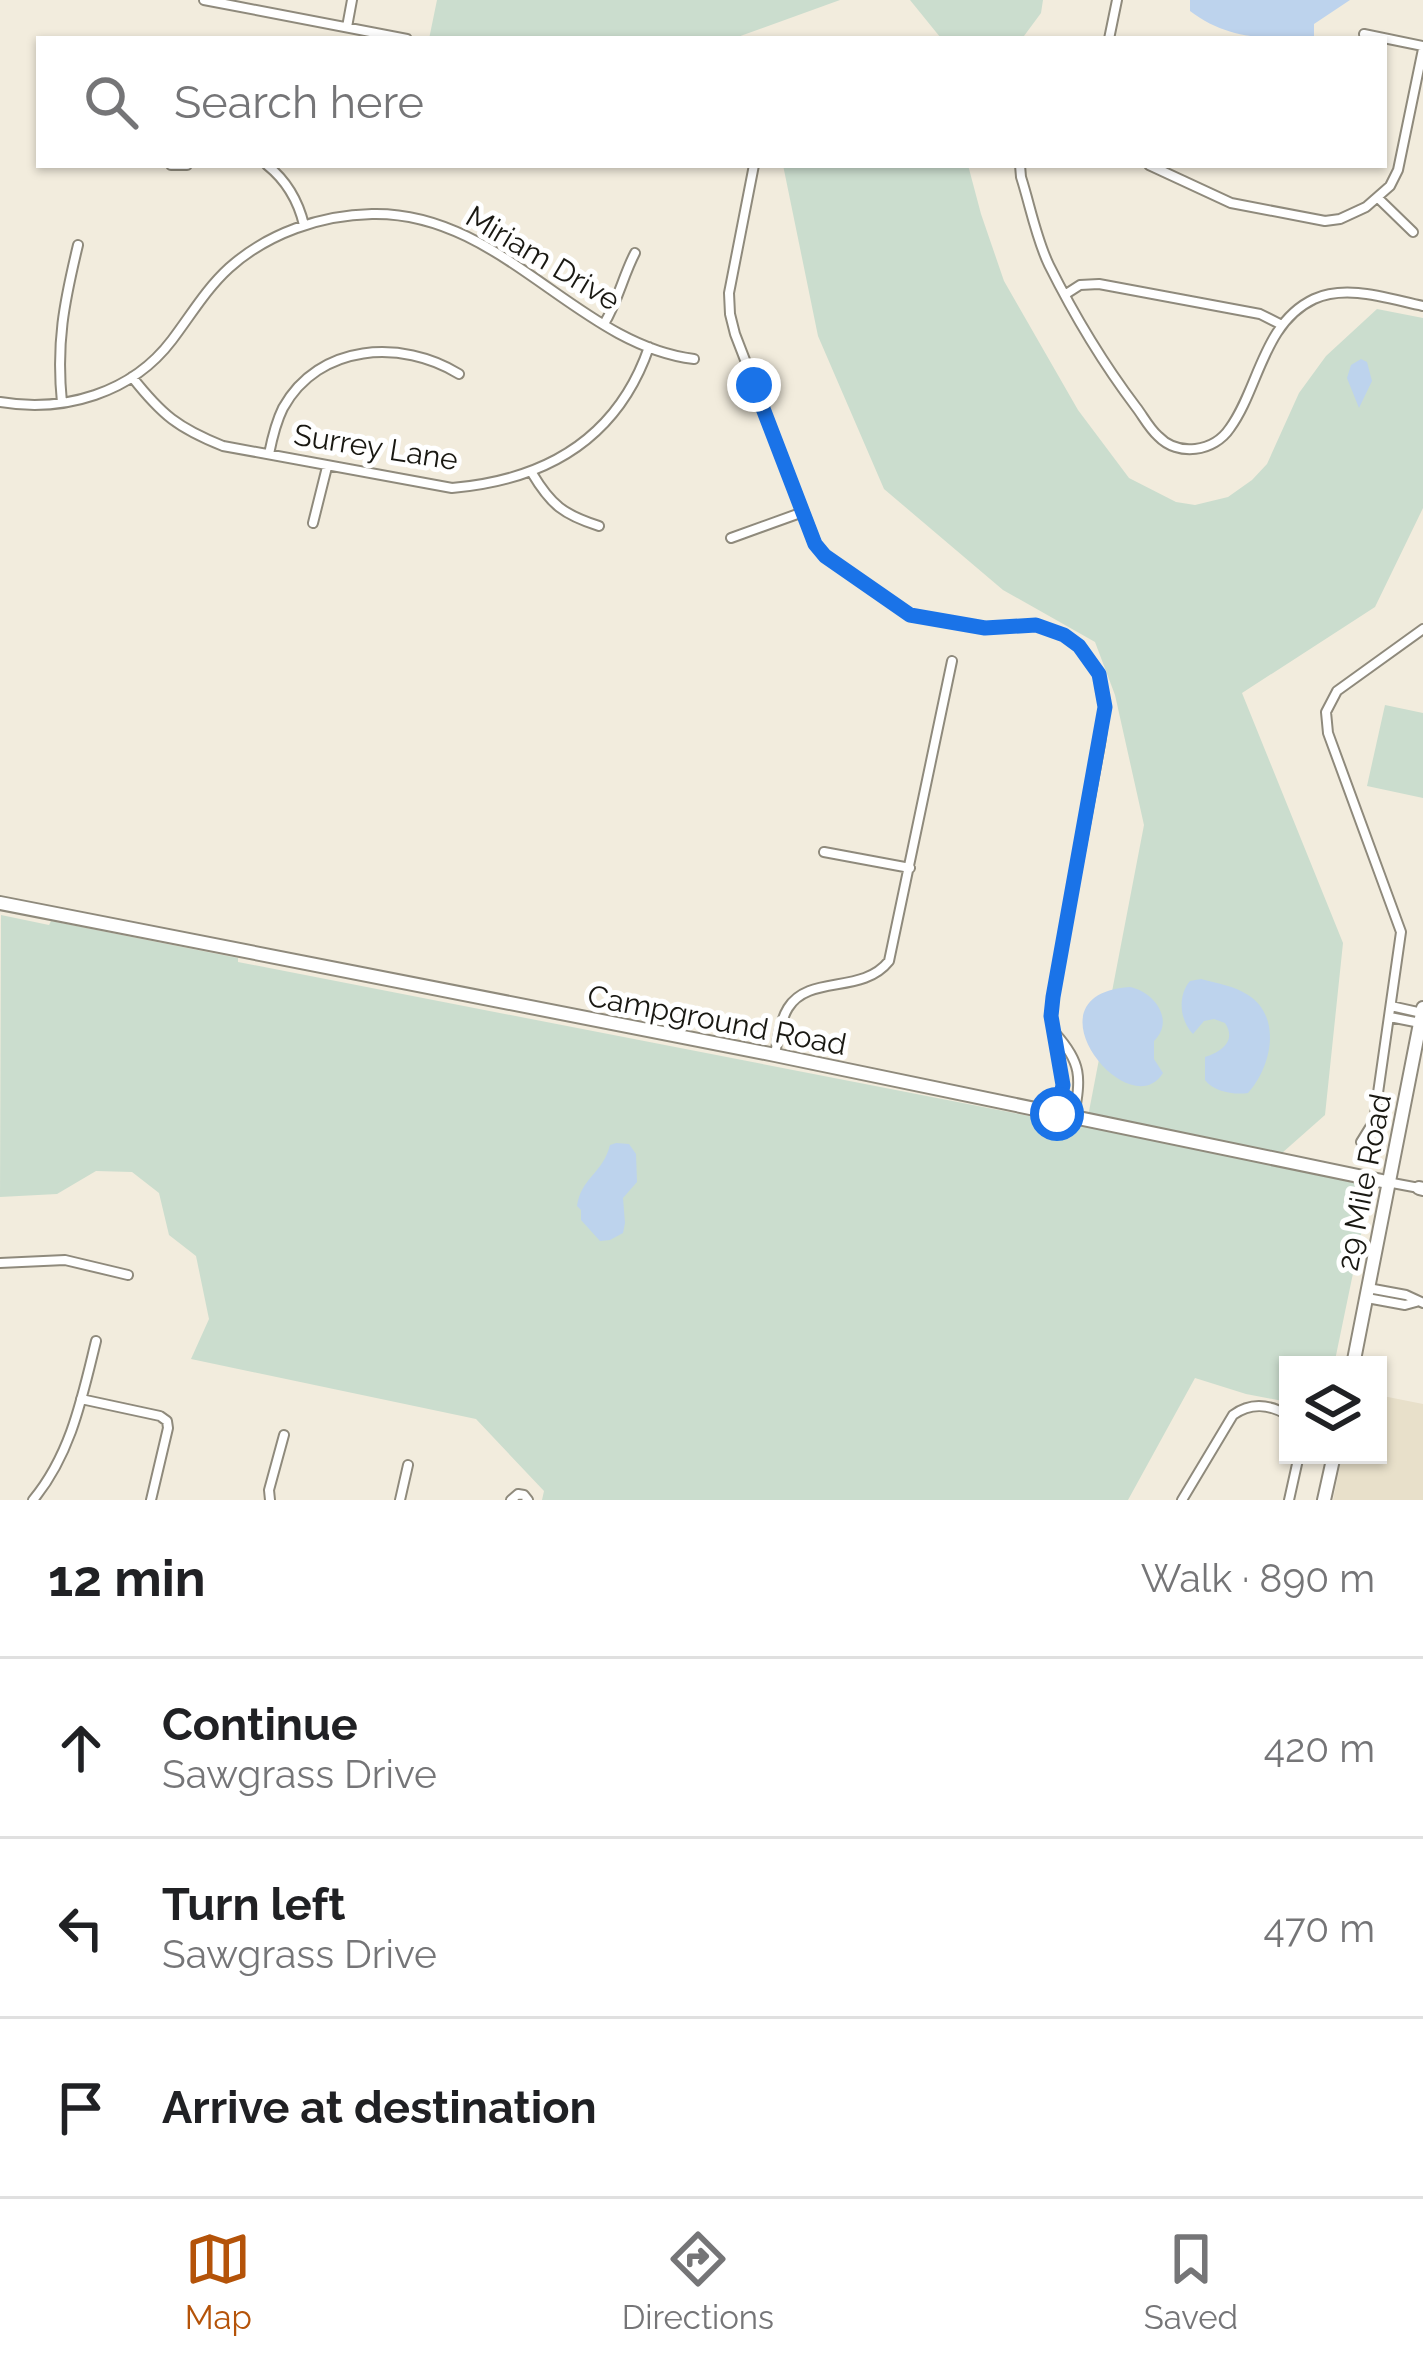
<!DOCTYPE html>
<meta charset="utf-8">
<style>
body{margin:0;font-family:Raleway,sans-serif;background:#f6f6f6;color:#202124}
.controls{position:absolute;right:36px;bottom:36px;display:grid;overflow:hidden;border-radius:0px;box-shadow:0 3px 9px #0004}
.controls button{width:108px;height:108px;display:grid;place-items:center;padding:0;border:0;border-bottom:3px solid #e0e0e0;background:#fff;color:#202124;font:60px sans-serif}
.stop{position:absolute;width:36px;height:36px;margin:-27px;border:9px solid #1a73e8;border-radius:50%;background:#fff}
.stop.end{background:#1a73e8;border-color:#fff;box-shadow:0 3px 12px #0008}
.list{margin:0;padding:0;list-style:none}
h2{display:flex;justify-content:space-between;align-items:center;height:156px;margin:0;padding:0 48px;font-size:51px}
h2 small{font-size:39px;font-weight:400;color:#757577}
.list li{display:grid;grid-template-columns:78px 1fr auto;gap:36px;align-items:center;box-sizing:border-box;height:180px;padding:0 48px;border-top:3px solid #e0e0e0}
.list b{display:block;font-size:45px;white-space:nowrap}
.list p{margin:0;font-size:39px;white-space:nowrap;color:#757577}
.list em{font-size:39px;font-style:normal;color:#757577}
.icon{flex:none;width:66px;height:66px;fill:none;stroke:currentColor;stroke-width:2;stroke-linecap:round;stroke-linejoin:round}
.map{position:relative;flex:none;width:1423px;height:1500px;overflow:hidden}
.search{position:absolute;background:#fff;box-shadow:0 3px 9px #0004;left:36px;right:36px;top:36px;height:132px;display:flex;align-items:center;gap:30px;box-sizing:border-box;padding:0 42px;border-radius:0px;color:#757577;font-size:45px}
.sheet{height:696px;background:#fff}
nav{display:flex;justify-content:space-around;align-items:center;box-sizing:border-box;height:168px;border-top:3px solid #e0e0e0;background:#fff;font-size:33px;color:#757577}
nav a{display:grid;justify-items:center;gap:6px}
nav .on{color:#b45309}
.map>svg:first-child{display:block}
.built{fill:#e8e0ca}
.green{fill:#cbddce}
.water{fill:#bdd3ed}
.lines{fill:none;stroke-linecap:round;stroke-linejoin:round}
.street-casing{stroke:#8f8a7c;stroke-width:12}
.secondary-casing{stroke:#8f8a7c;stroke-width:16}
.street{stroke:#fff;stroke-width:8}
.secondary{stroke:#fff;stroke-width:12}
.route{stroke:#1a73e8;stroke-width:15}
.labels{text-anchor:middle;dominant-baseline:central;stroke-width:10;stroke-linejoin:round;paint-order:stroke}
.street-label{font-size:30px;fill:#191812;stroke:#fff}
</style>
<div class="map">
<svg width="1423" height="1500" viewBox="0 0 1423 1500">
<rect width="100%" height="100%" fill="#f2ecdd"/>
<!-- built -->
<path class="built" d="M1378,1395L1423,1404V1500H1333L1342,1455H1378Z"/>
<!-- green -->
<path class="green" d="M437,0H840L732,39H429Z
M910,0H1043L1041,13L1024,36L940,37Z
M783,165H968L981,214L1004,281L1078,410L1129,478L1176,502L1195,505L1228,497L1252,480L1267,464L1299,393L1326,356L1377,309L1423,318V508L1375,607L1242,693L1343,943L1325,1115L1282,1153L1374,1172L1334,1365H1288V1402L1246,1394L1195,1378L1128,1500H542L544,1491L476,1419L191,1359L209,1319L196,1256L169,1235L159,1193L132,1172L96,1171L57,1194L0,1197L1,915L49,925L51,921L238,958V962L1086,1127L1144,825L1115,695L1095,642L1003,590L884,489L818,336Z
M1385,705L1423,713V798L1367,786Z"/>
<!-- water -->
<path class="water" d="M1190,0H1350L1314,24V39C1268,39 1228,40 1190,11Z
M1361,359L1367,362L1372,381L1359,408L1347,378L1351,365Z
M1201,979C1216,983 1235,986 1248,995C1283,1017 1271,1068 1248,1093C1234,1095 1214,1092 1205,1080V1057C1221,1052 1237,1041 1225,1023L1214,1019L1204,1021L1193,1034C1180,1021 1177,996 1190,981Z
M1130,987C1155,992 1175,1021 1154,1041V1059L1163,1073C1129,1128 1021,994 1130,987Z
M616,1143L629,1144L636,1154L637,1182L623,1198L625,1223L623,1233L610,1240L600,1241L581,1220V1210L577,1206C581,1178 603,1173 610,1145Z"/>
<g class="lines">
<defs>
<path id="street" d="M204,0L407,39
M347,27L352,0
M1364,34L1423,46
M1109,39L1117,0
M171,165H187
M267,165C287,181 298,200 304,225
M754,165L729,293L730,314L735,334L816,544L825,556L911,615L985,628L1036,625L1064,635L1079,646L1099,674L1105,707L1100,744L1053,997L1051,1016L1063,1085L1057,1112
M1020,165L1021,177C1030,205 1036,238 1049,265C1074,315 1102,362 1136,407C1143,416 1149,428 1158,436C1178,457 1214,452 1230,428C1259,388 1263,323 1314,299C1347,284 1389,299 1423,306
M1149,165L1231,203L1325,221L1340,219L1366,207L1390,186L1398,170L1423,49
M1378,198L1413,232
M1066,294L1080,285L1099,284L1260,314L1282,325
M604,324C618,301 623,276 635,253
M132,377C162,415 178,428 223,446L452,488C545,480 617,440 649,347
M0,402C64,413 132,393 172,340C191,315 206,289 229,268C268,233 321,215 372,214C501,211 577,345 694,359
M62,403C56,343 64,303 78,245
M269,454C272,439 276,422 283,408C319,343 402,339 459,374
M532,473C551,505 564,515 599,526
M313,523L327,467
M731,538L803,512
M824,852L910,868
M1391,1006L1422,1013
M1390,1017L1420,1023
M1055,1033C1082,1063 1081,1077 1074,1116
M775,1054C778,1039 780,1021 788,1008C809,974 862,995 889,961L952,661
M1361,1142L1374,1121L1401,932L1328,733L1326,712L1337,691L1423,629
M1387,1182L1419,1188
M0,1263L65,1260L128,1275
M1368,1288L1406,1295L1423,1303
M1367,1298L1405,1305L1416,1302
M81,1399L160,1416L167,1421L168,1428L151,1500
M33,1500C71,1454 82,1398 96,1341
M270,1500L269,1490L284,1435
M400,1500L408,1465
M511,1500L518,1494L524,1495L528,1500
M1182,1500L1233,1415C1251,1402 1269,1404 1288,1415
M1289,1500L1299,1455"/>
<path id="secondary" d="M0,903L775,1055L1387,1182
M1419,1188L1423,1189
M1353,1365L1423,1008
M1324,1500L1334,1455"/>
</defs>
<!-- street casing -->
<use href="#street" class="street-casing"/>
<!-- secondary casing -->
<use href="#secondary" class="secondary-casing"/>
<!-- street -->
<use href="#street" class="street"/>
<!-- secondary -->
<use href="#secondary" class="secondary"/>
</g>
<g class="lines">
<!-- route -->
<path class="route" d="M754,385L815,544L825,556L910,615L985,628L1036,625L1064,635L1079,646L1099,674L1105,707L1053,997L1051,1016L1063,1085L1057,1114"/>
</g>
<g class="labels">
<!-- street labels -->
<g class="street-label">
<text transform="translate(543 258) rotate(31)">Miriam Drive</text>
<text transform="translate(376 447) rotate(9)">Surrey Lane</text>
<text transform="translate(717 1020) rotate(11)">Campground Road</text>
<text transform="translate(1364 1182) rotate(-79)">29 Mile Road</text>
</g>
</g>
</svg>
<div class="controls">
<button><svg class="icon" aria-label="layers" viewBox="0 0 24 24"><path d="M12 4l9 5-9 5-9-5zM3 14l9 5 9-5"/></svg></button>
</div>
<div class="stop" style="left:1057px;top:1114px"></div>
<div class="stop end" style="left:754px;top:385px"></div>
<div class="search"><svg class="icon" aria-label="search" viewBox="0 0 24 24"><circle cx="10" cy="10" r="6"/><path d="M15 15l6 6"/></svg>Search here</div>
</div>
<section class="sheet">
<h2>12 min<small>Walk · 890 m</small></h2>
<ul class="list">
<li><svg class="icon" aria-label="ahead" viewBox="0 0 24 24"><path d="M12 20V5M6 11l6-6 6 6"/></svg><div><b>Continue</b><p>Sawgrass Drive</p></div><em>420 m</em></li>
<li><svg class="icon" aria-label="left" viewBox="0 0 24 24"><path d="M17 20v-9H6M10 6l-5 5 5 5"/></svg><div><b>Turn left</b><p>Sawgrass Drive</p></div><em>470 m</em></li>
<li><svg class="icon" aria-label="arrive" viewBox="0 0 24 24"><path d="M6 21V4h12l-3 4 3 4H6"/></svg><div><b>Arrive at destination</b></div></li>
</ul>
</section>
<nav>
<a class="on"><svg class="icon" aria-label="map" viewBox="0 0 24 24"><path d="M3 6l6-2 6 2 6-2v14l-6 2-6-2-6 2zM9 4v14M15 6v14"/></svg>Map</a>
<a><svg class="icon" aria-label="directions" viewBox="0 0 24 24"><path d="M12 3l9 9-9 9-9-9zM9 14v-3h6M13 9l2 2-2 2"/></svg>Directions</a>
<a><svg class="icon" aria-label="saved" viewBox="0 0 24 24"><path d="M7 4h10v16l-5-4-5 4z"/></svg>Saved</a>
</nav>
